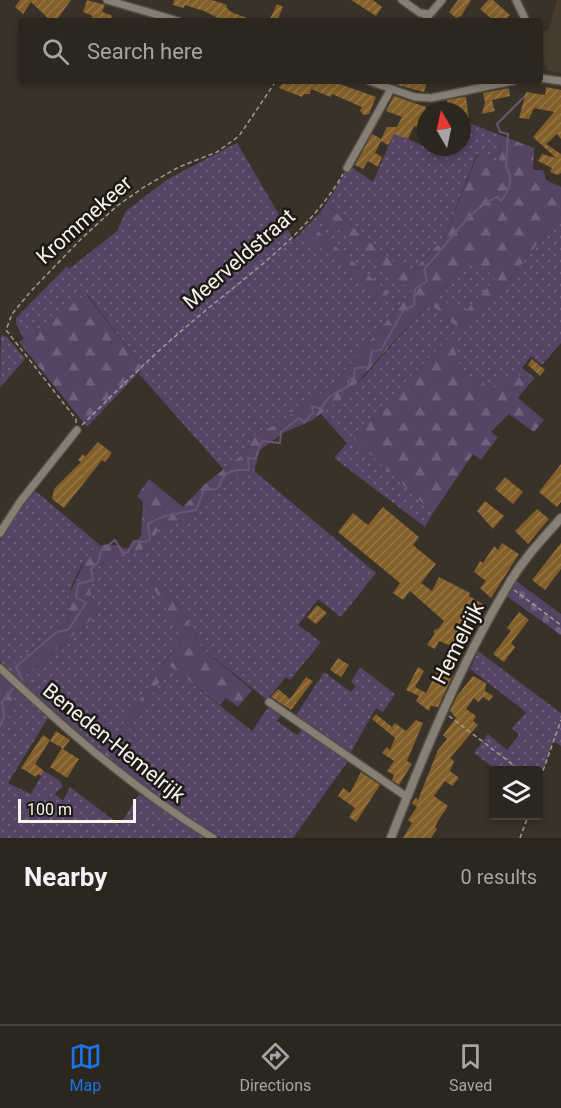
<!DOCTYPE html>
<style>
body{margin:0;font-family:Roboto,sans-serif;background:#332e27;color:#f1f3f6}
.controls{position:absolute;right:18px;bottom:18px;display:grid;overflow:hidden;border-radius:6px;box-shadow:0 3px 9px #0003}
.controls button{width:54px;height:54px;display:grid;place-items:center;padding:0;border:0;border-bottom:2px solid #47433c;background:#2b261e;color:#f1f3f6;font:30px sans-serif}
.compass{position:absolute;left:417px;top:102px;width:54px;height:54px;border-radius:50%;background:#2b261e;box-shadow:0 3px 9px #0003;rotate:351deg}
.scale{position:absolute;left:18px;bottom:15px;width:118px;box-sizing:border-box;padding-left:6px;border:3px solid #f7f3ed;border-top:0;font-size:16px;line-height:21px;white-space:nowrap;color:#f7f3ed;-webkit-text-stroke:4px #1d1a16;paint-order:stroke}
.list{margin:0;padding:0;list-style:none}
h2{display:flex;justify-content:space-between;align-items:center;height:78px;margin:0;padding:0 24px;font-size:26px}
h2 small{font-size:20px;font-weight:400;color:#a6a5a4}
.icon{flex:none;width:33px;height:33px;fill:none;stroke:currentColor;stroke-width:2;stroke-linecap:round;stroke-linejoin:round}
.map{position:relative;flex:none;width:561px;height:838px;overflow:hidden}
.search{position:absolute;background:#2b261e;box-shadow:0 3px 9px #0003;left:18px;right:18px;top:18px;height:66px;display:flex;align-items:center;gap:15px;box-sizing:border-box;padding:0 21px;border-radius:6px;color:#a6a5a4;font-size:22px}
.sheet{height:186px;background:#2b261e}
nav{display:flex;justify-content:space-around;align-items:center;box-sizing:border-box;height:84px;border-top:2px solid #47433c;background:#2b261e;font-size:16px;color:#a6a5a4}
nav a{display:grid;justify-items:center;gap:3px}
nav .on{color:#1a73e8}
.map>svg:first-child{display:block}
.built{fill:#473c2d}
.grass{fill:url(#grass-dots)}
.forest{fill:url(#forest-firs);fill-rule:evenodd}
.cemetery{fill:url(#cemetery-stones)}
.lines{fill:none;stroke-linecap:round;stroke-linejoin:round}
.stream{stroke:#6a5674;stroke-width:2}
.building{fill:url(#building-hatch)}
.minor-casing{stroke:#544d46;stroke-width:10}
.tertiary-casing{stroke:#544d46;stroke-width:11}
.path{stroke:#a09b93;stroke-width:1.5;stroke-dasharray:4.5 3;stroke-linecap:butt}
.minor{stroke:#877f74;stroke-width:7}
.tertiary{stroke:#877f74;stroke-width:8}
.labels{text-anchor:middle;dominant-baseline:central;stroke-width:5;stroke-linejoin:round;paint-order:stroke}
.street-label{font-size:21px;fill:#f7f3ed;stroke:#1d1a16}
</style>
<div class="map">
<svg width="561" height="838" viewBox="0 0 561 838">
<defs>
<pattern id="grass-dots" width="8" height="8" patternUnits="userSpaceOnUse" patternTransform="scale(1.5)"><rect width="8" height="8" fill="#554463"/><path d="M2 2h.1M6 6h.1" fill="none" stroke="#6e5f7a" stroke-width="1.8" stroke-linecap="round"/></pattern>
<pattern id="forest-firs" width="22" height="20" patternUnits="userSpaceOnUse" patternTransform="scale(1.5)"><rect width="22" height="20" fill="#554463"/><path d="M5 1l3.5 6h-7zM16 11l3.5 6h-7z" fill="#6e5f7a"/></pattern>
<pattern id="cemetery-stones" width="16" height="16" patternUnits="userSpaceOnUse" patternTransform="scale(1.5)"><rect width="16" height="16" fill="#554463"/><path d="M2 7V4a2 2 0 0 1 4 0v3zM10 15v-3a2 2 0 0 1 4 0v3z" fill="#6e5f7a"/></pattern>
<pattern id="building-hatch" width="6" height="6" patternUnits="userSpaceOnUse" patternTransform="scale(1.5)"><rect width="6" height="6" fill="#845f29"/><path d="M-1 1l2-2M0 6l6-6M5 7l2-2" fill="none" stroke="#967648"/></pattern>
</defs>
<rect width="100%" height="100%" fill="#393228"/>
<!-- built -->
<path class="built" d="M557,0H561V73L547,70L540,48V32L549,30Z"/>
<!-- grass -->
<path class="grass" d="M462,120L500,135L499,163L477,154L444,238L409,275L326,204L349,165L373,182L394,133L440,153L442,147H462Z
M237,143L294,240L319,214L413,290L331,387L277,424L256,434L243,454L224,470L139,374L143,368L87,294L24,339L16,324V318L67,266L69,269L117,231L126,211L168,179Z
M561,214V343L542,365L531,356L522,368L535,378L529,384L517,374L491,392L463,377L453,343L352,437L433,513L425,527L334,458L347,443L320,413L364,377L429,303L463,331L506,284Z
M470,258L497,277L462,316L437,295Z
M1,335L7,337L25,359L0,388Z
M254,471L376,573L341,617L318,599L298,625L321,642L290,680L286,677L267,700L202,648L183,612L157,579L183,636L103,754L73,730L20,680L98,614C95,606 90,594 90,586C91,556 129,554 150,546L159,528C180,520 199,517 208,496L234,478Z
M33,489L100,545C87,552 70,583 69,598C68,608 72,613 67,622L8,669L0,661V540Z
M478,651L561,713V746L553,741L539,783L538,770H497L474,753L488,734L507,750L519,735L512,728L526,712L470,669Z
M170,666L252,731L269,706L281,715L277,721L297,735L303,729L348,761L293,838H221L160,799L110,758Z
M360,667L395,694L383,712L376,708L349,755L295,717L324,672L351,692L356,686L351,682Z
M17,689L48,718L8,783L31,794L44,771L59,780L63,786L55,794L63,801L70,787L120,825L139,794L206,838H0V728L1,722L6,724Z"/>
<!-- forest -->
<path class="forest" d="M500,135L534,148L533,170H543L546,180L561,187V214L506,284L463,332L429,303L345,396L311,421L285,432L260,450L254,471L234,478L208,496C199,517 180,520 159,528L150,546C129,555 91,555 90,586C90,594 95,606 98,614L20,680L8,669L67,622C72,613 68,608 69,599C69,591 75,583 78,576C90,548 96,538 127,549L141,536L143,502L137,496L149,479L183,507L205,484L243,454L256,434L277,424L331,387L412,291L319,214L326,204L409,275L444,238L478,154L499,162ZM470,258L496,278L462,315L437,295Z
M315,229L389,293L383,299L307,237Z
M86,294L143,368L87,427L19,342Z
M448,338L453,343L463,377L478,376L491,392L502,378L517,374L529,384L518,398L544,420L534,432L509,414L491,432L498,437L481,460L473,454L433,513L352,437Z
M157,579L183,612L202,648L252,690L238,707L226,698L220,705L170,666L110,758L103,754L183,636L150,583Z
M0,672L17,689L6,725L1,722L0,728Z"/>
<!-- cemetery -->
<path class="cemetery" d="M516,581L561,614V635L505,595Z"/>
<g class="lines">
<!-- stream -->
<path class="stream" d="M22,680L16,667L55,633L69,629L86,603L76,597L78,584L93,580L91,569L98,563L101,551L115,540L123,553L128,552L134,541L145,542L150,539L148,524C165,513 178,514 196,510L205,487L214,490L219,487C222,471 234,469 249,470L248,458L255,459L262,441L280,443L281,432L299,418L304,422L313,413L312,406L321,409L329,397L349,386L348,381L354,377L355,368L369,367L372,351L381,350L403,311L414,305L415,289L427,281L424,269C446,247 470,206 498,197L501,201C508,192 515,178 506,168L508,134L500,132L497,124L526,95
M0,726L4,716L2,702L13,689"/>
</g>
<!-- building -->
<path class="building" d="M20,0H71L56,21L51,18L50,20L31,2L23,14L15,7Z
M87,0L105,5L102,12L111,15L114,21H89L93,16L83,12Z
M174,0H212L227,5L226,7L231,12L255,21H216L218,18L204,11L185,5L184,8L173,5Z
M351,0H373L382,7L376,16Z
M458,0H471L461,16L456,18L449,12Z
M488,0H493L510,15L504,21H494L480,9Z
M277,4L283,7L277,21H269Z
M284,81H338L337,83L376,97L369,114L364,115L360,111L362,107L332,94L331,97L311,89L310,94H304L302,97L279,88Z
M400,81L419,84L420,81H427L424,92L397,85Z
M546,87L561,90V139L557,134L546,144L561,154V173L558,175L550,172L552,168L538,161L542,154L556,158L533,137L554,112L534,108L529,119L519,118L526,92L545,95Z
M509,88L510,96L492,100L495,111L482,114L485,103L483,93Z
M394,96L426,107V130L414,126L408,139L394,134L388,145L381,141L375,153L382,157L378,167L368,161L363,169L355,165L372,134L381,139L387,127H397L402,117L386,111Z
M464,97H466L469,121L462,119V111H449L447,100Z
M532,359L545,370L540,376L528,365Z
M98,442L112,453L105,462L102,460L64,508L52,499L54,489L81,462L78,460L83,454L85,457Z
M561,464V502L557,507L539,492Z
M505,477L523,492L513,504L495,489Z
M485,501L504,516L493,529L477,511Z
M383,507L419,537L413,545L436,564L421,583L432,591L439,577L470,593L469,596L483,604L469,633L463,629L451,646L439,641L435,649L427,645L434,635V630L438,629L444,621L410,591L403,600L393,593L400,583L338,532L353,513L368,525Z
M537,509L549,519L528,544L515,531Z
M502,543L519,554L491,598L480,588L486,581L474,572L480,561L483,563L494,546L498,550Z
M561,543V569L545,590L532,580Z
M317,605L327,613L316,624L307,617Z
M519,612L529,620L511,643L515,647L504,662L493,654L511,631L507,628Z
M338,658L349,665L341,677L330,670Z
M418,667L424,671L415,687L426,693L439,668L453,675L438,707L431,706L429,711L416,701L419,696L406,690Z
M473,676L486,683L485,691L493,696L489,701L483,697L478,702L474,698L466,709L476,716L473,721L478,725L450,758L454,761L450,771L459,778L452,786L445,781L434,796L448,806L438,821L435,827L437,829L431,838H403L412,823L408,820L417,807L412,803L416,798L418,800L438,750L447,739L443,735L456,718L450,711L457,696Z
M306,677L313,681L291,710L271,697L278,689L290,699Z
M376,714L392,727L395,723L406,731L416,720L423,723L407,761L412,764L399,785L392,780L394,775L387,771L394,761L382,753L387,747L390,750L395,738L372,719Z
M56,731L70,740L63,749L79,759L67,778L50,767L62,748L50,741Z
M43,735L50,740L35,764L44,771L41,776L38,774L36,777L21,768Z
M361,772L380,785L356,822L349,817L355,808L338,796L343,788L350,793Z"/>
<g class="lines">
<defs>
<path id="minor" d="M107,0L178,21
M402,0L420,13L429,14
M516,0L526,21
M424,21L442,0
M540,78L561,81
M369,81L415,97L431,98L513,81
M347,168L391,89
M0,533L20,502L77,430
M0,668C66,730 135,790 213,838
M269,702L407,797"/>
<path id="tertiary" d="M391,838C424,753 460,665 507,587C521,562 542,539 561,518"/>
</defs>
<!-- minor casing -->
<use href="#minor" class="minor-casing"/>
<!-- tertiary casing -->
<use href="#tertiary" class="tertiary-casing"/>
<!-- path -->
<path class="path" d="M76,423V419L6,330L12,314L31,291L82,238L117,206L144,187L179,167L217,152L239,136L276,81
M82,425C116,392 149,358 186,327C241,279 306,238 343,174
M514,590L561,625
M449,716L520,770
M538,785L561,720
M520,838L528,816"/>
<!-- minor -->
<use href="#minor" class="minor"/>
<!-- tertiary -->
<use href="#tertiary" class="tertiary"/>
</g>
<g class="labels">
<!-- street labels -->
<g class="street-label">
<text transform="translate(84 220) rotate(-42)">Krommekeer</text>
<text transform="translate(239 259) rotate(-41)">Meerveldstraat</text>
<text transform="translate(458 643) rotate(-63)">Hemelrijk</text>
<text transform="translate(114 743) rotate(39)">Beneden-Hemelrijk</text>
</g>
</g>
</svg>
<div class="controls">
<button><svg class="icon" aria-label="layers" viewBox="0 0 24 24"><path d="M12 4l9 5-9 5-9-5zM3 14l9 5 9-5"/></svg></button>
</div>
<svg class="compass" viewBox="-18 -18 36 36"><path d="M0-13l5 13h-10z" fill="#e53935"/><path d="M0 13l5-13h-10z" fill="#a6a5a4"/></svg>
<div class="scale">100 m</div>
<div class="search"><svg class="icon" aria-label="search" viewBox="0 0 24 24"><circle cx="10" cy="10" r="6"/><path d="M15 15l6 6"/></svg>Search here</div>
</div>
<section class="sheet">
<h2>Nearby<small>0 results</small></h2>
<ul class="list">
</ul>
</section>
<nav>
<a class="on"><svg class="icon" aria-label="map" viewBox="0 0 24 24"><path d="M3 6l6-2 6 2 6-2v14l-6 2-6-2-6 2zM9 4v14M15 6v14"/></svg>Map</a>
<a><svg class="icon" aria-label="directions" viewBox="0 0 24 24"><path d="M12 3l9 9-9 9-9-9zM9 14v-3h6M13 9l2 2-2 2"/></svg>Directions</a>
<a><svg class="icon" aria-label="saved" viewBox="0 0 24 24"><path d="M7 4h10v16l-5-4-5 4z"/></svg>Saved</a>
</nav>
